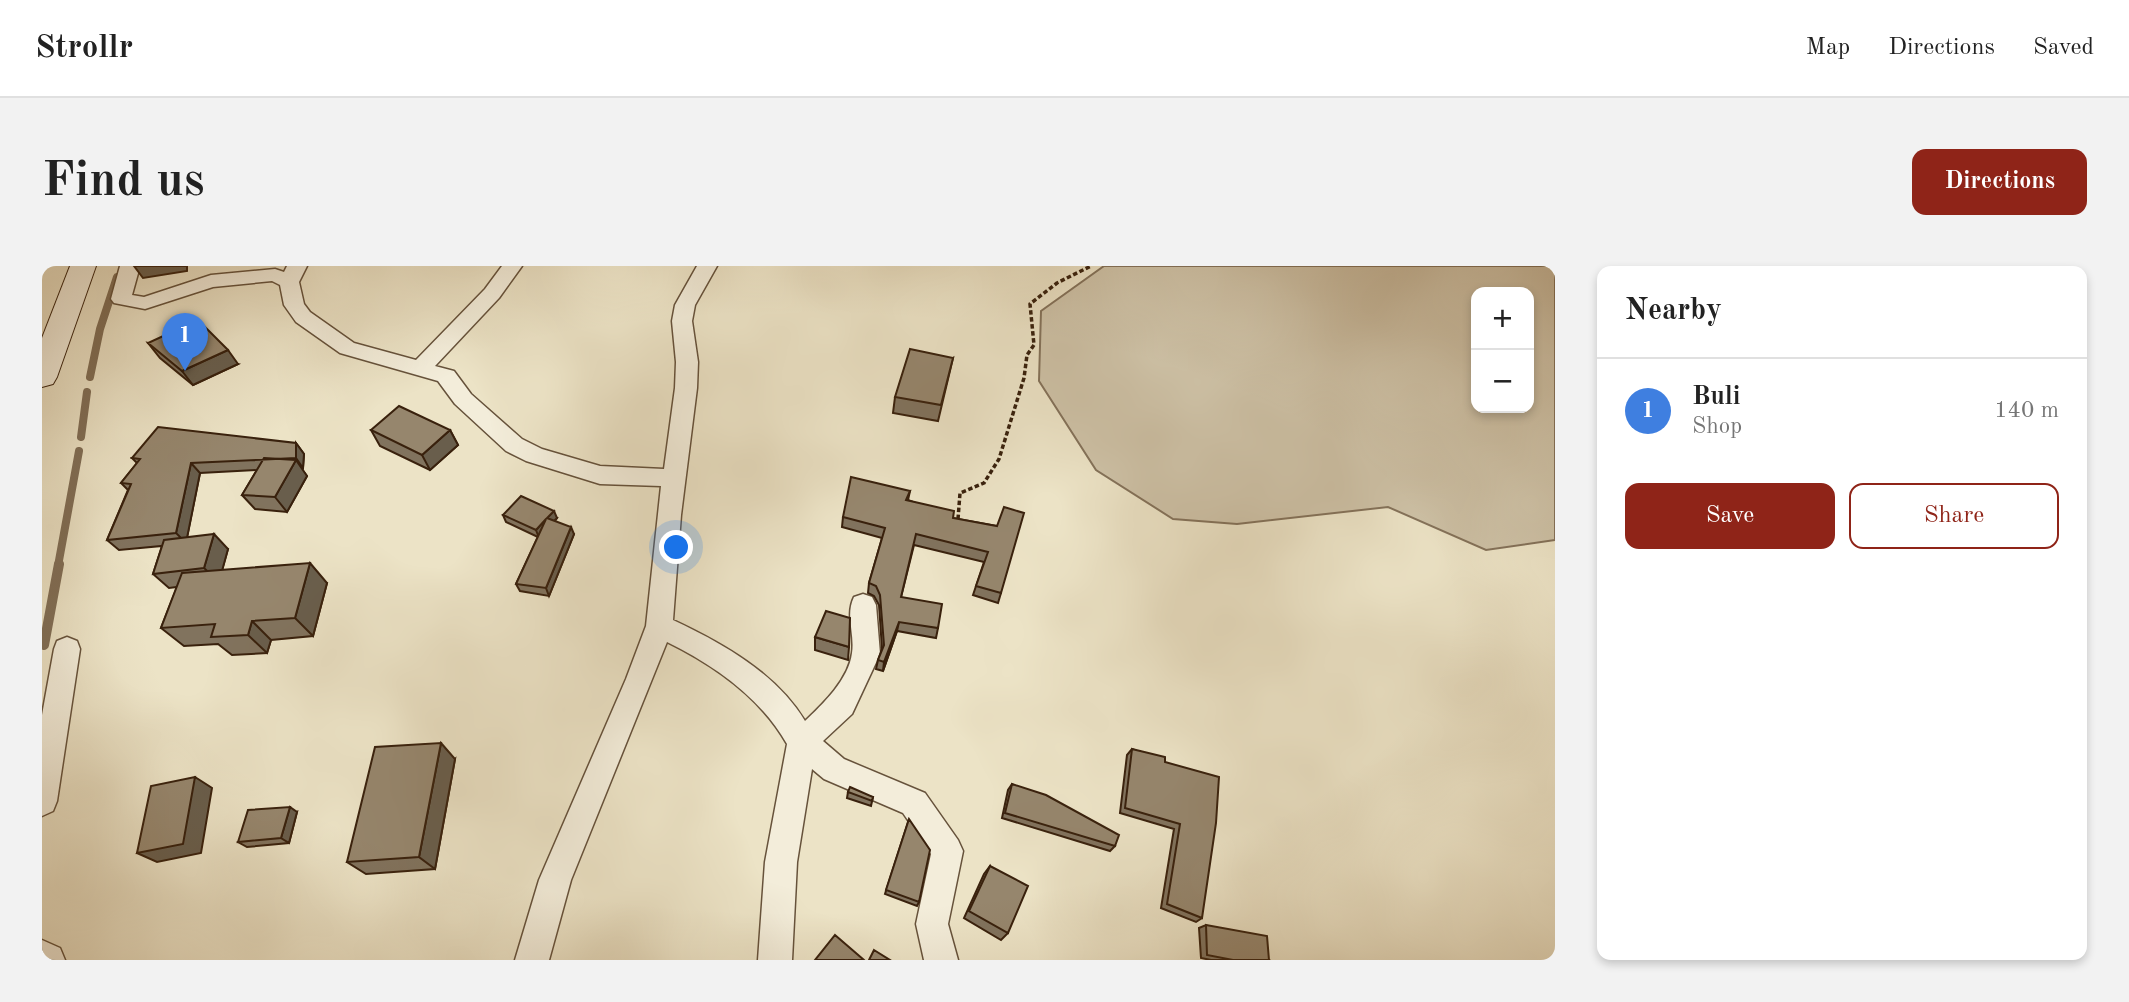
<!DOCTYPE html>
<meta charset="utf-8">
<style>
body{margin:0;font-family:"Old Standard TT",serif;background:#f2f2f2;color:#222}
.controls{position:absolute;right:21px;top:21px;display:grid;overflow:hidden;border-radius:14px;box-shadow:0 4px 10px #0003}
.controls button{width:63px;height:63px;display:grid;place-items:center;padding:0;border:0;border-bottom:2px solid #e0e0e0;background:#fff;color:#222;font:35px sans-serif}
.you{position:absolute;left:635px;top:282px;width:24px;height:24px;margin:-18px;border:5px solid #fff;border-radius:50%;background:#1a73e8;box-shadow:0 0 0 10px #1a73e833}
.badge{display:grid;place-items:center;width:46px;height:46px;border-radius:50%;background:#8f2418;color:#fff;font-size:23px;font-weight:700}
.pin{position:absolute;translate:-50% -58px;filter:drop-shadow(0 2px 4px #0008)}
.pin::after{content:'';position:absolute;top:37px;width:24px;height:21px;background:inherit;clip-path:polygon(0 0,100% 0,50% 100%)}
.list{margin:0;padding:0;list-style:none}
h2{display:flex;justify-content:space-between;align-items:center;height:91px;margin:0;padding:0 28px;font-size:30px}
h2 small{font-size:23px;font-weight:400;color:#767676}
.list li{display:grid;grid-template-columns:46px 1fr auto;gap:21px;align-items:center;box-sizing:border-box;height:105px;padding:0 28px;border-top:2px solid #e0e0e0}
.list b{display:block;font-size:26px;white-space:nowrap}
.list p{margin:0;font-size:23px;white-space:nowrap;color:#767676}
.list em{font-size:23px;font-style:normal;color:#767676}
.actions{display:flex;gap:14px;padding:21px 28px}
.actions a{flex:1;padding:16px 0;border:2px solid #8f2418;border-radius:14px;text-align:center;font-size:24px;color:#8f2418}
.actions .main{background:#8f2418;color:#fff}
.map{position:relative;flex:none;width:1513px;height:694px;overflow:hidden;border-radius:14px}
header{display:flex;align-items:center;gap:42px;box-sizing:border-box;height:98px;padding:0 35px;background:#fff;border-bottom:2px solid #e0e0e0}
header strong{font-size:33px}
nav{display:flex;gap:38px;margin-inline-start:auto;font-size:24px}
.intro{display:flex;align-items:center;justify-content:space-between;box-sizing:border-box;height:168px;padding:0 42px}
h1{margin:0;font-size:49px}
.button{padding:18px 32px;border-radius:14px;background:#8f2418;color:#fff;font-size:24px;font-weight:700}
main{display:flex;gap:42px;padding:0 42px}
aside{flex:1;background:#fff;border-radius:14px;box-shadow:0 4px 10px #0003}
.map>svg:first-child{display:block}
.green{fill:#cec2a7;stroke:#84725a;stroke-width:2;fill-rule:evenodd}
.lines{fill:none;stroke-linecap:round;stroke-linejoin:round}
.stream-far1{stroke:#806e56;stroke-width:8}
.stream{stroke:#806e56;stroke-width:10}
.street-casing{stroke:#66523b;stroke-width:3}
.secondary-casing{stroke:#39210d;stroke-width:2}
.path{stroke:#39210d;stroke-width:3.5;stroke-dasharray:4.5 2.5;stroke-linecap:butt}
.street{fill:#f3edda;fill-rule:evenodd}
.secondary{fill:#f3edda;fill-rule:evenodd}
.wall{fill:#81735e;stroke:#39210d;stroke-width:2}
.shaded-wall{fill:#695e4c;stroke:#39210d;stroke-width:2}
.building{fill:#96866d;stroke:#39210d;stroke-width:2}
</style>
<header>
<strong>Strollr</strong>
<nav><a>Map</a><a>Directions</a><a>Saved</a></nav>
</header>
<div class="intro"><h1>Find us</h1><a class="button">Directions</a></div>
<main>
<div class="map">
<svg width="1513" height="694" viewBox="0 0 1513 694">
<rect width="100%" height="100%" fill="#ece3c6"/>
<filter id="stains"><feTurbulence type="fractalNoise" baseFrequency=".00286" numOctaves="4"/><feColorMatrix values="0 0 0 0 .2 0 0 0 0 .09 0 0 0 0 .02 0 0 0 .5 -.17"/></filter>
<radialGradient id="worn" r=".72"><stop offset=".6" stop-color="#630" stop-opacity="0"/><stop offset="1" stop-color="#630" stop-opacity=".3"/></radialGradient>
<!-- green -->
<path class="green" d="M1062,0H1513V274L1444,284L1346,241L1195,258L1131,253L1054,204L997,115L999,45ZM1434,26H1487V142H1434Z"/>
<g class="lines">
<!-- stream-far1 -->
<path class="stream-far1" d="M48,111L58,63L75,11
M39,171L45,126
M16,300L37,185"/>
<!-- stream -->
<path class="stream" d="M2,379L17,298"/>
<defs>
<path id="street" d="M78,0H98L90,29L102,31L169,9L233,3L242,6L245,0H265L257,16L262,38L268,46L312,77L374,94L443,23L460,0H480L457,32L393,100L412,105L429,128L480,173L500,183L558,200L622,203L633,122L634,96L630,55L633,39L655,0H675L653,39L650,55L656,96L655,122L639,249L631,354C680,377 734,407 763,455C781,438 807,413 810,387C813,368 803,349 812,331L821,328L830,331L834,339L838,388L810,448L781,475L802,493L883,527L916,574L921,585L906,658L916,694H882L874,658L889,588L861,547L782,513L770,503L755,596L750,694H716L723,596L745,478C719,432 672,399 625,376L529,614L507,694H473L497,614L584,413L604,360L619,220L558,218L484,195L464,185L413,138L396,115L298,87L254,56L242,39L238,19L230,15L171,21L103,43L72,37L69,33Z
M25,371L35,375L38,383L15,535L11,545L0,550V449L12,383L15,375Z
M0,674L18,682L23,694H0Z"/>
<path id="secondary" d="M28,0H54L15,111L11,118L0,121V72Z"/>
</defs>
<!-- street casing -->
<use href="#street" class="street-casing"/>
<!-- secondary casing -->
<use href="#secondary" class="secondary-casing"/>
<!-- path -->
<path class="path" d="M916,253L918,227L942,217L957,193L982,112L985,89L992,79L988,38L1015,17L1049,0"/>
<!-- street -->
<use href="#street" class="street"/>
<!-- secondary -->
<use href="#secondary" class="secondary"/>
</g>
<!-- wall -->
<path class="wall" d="M106,77L196,98L151,119L118,92Z
M911,92L896,155L851,147L853,131Z
M329,164H408L416,179L388,204L338,180Z
M254,177L262,188L261,202H259L265,210L245,246L213,243L200,229L215,204L158,207L145,271L186,283L180,304L285,317L271,370L229,374L225,387L190,389L176,378L142,380L119,362L135,321L127,322L111,308L120,280L77,284L65,274L86,224L79,217L95,197L90,192Z
M868,225L866,234L911,252L955,260L959,327L956,337L931,329L942,296L872,279L859,331L896,362L894,372L855,365L841,405L834,403L836,394L840,383L837,339L832,330L826,327L827,317L840,272L800,261L801,251Z
M461,249L515,252L513,255L532,268L507,330L478,325L474,318L496,271L464,256Z
M773,371L807,381L806,394L773,384Z
M1090,483L1123,496L1160,652L1154,656L1119,642L1132,563L1078,547L1085,489Z
M413,493L393,603L324,608L305,596Z
M970,518L1073,580L1068,585L960,552L966,524Z
M806,526L831,531L829,540L805,532Z
M255,546L247,577L205,581L196,576Z
M867,553L877,636L875,640L843,628Z
M948,600L966,667L959,674L922,652L942,608Z
M1164,659L1227,694H1169L1159,692L1157,662Z"/>
<!-- shaded-wall -->
<path class="shaded-wall" d="M92,0H145V5L101,12Z
M186,84L196,98L151,119L140,105Z
M408,164L416,179L388,204L380,189Z
M254,177L262,188L261,202L254,192Z
M254,194L265,210L245,246L233,231Z
M149,197L158,207L144,277L134,267Z
M512,245L515,252L508,259L505,252Z
M504,253L497,272L494,264Z
M529,261L532,268L507,330L504,322Z
M172,268L186,283L177,316L162,302Z
M268,297L285,317L271,370L253,352Z
M210,355L229,374L225,387L206,369Z
M857,356L855,365L841,405L842,396Z
M399,477L413,493L393,603L377,591Z
M153,511L170,522L159,587L115,596L95,587Z
M248,541L255,546L247,577L239,572Z"/>
<!-- building -->
<path class="building" d="M156,54L186,84L140,105L106,77Z
M868,83L911,92L899,139L853,131Z
M357,140L408,164L380,189L329,164Z
M116,161L254,177V192L149,197L134,267L65,274L89,218L79,217L98,193L90,192Z
M222,192L254,194L233,231L200,229Z
M809,211L868,225L864,234L912,245L911,252L955,260L962,241L982,247L959,327L934,320L946,286L874,268L859,331L900,338L896,362L857,356L842,396L836,394L842,379L838,329L834,320L827,317L843,262L801,251Z
M479,230L512,245L505,252L529,261L504,322L474,318L504,253L494,264L461,249Z
M172,268L162,302L111,308L122,274Z
M268,297L253,352L210,355L206,369L169,371L173,358L119,362L140,307Z
M784,345L808,352L807,381L773,371Z
M399,477L377,591L305,596L333,481Z
M1090,483L1123,491V496L1177,511L1174,557L1160,652L1125,638L1138,558L1083,542Z
M153,511L141,578L95,587L109,520Z
M970,518L1004,529L1077,569L1073,580L963,547Z
M808,521L831,531L830,535L806,526Z
M248,541L239,572L196,576L206,544Z
M867,553L888,584L877,636L844,624Z
M948,600L986,620L966,667L927,645Z
M1164,659L1225,670L1227,694H1191L1165,689Z
M793,669L822,694H773Z
M832,684L848,694H827Z"/>
<rect width="100%" height="100%" filter="url(#stains)"/>
<rect width="100%" height="100%" fill="url(#worn)"/>
</svg>
<div class="controls">
<button>+</button>
<button>−</button>
</div>
<div class="you"></div>
<div class="pin badge" style="left:143px;top:105px;background:#3f7fe0">1</div>
</div>
<aside>
<h2>Nearby<small></small></h2>
<ul class="list">
<li><span class="badge" style="background:#3f7fe0">1</span><div><b>Buli</b><p>Shop</p></div><em>140 m</em></li>
</ul>
<div class="actions"><a class="main">Save</a><a>Share</a></div>
</aside>
</main>
